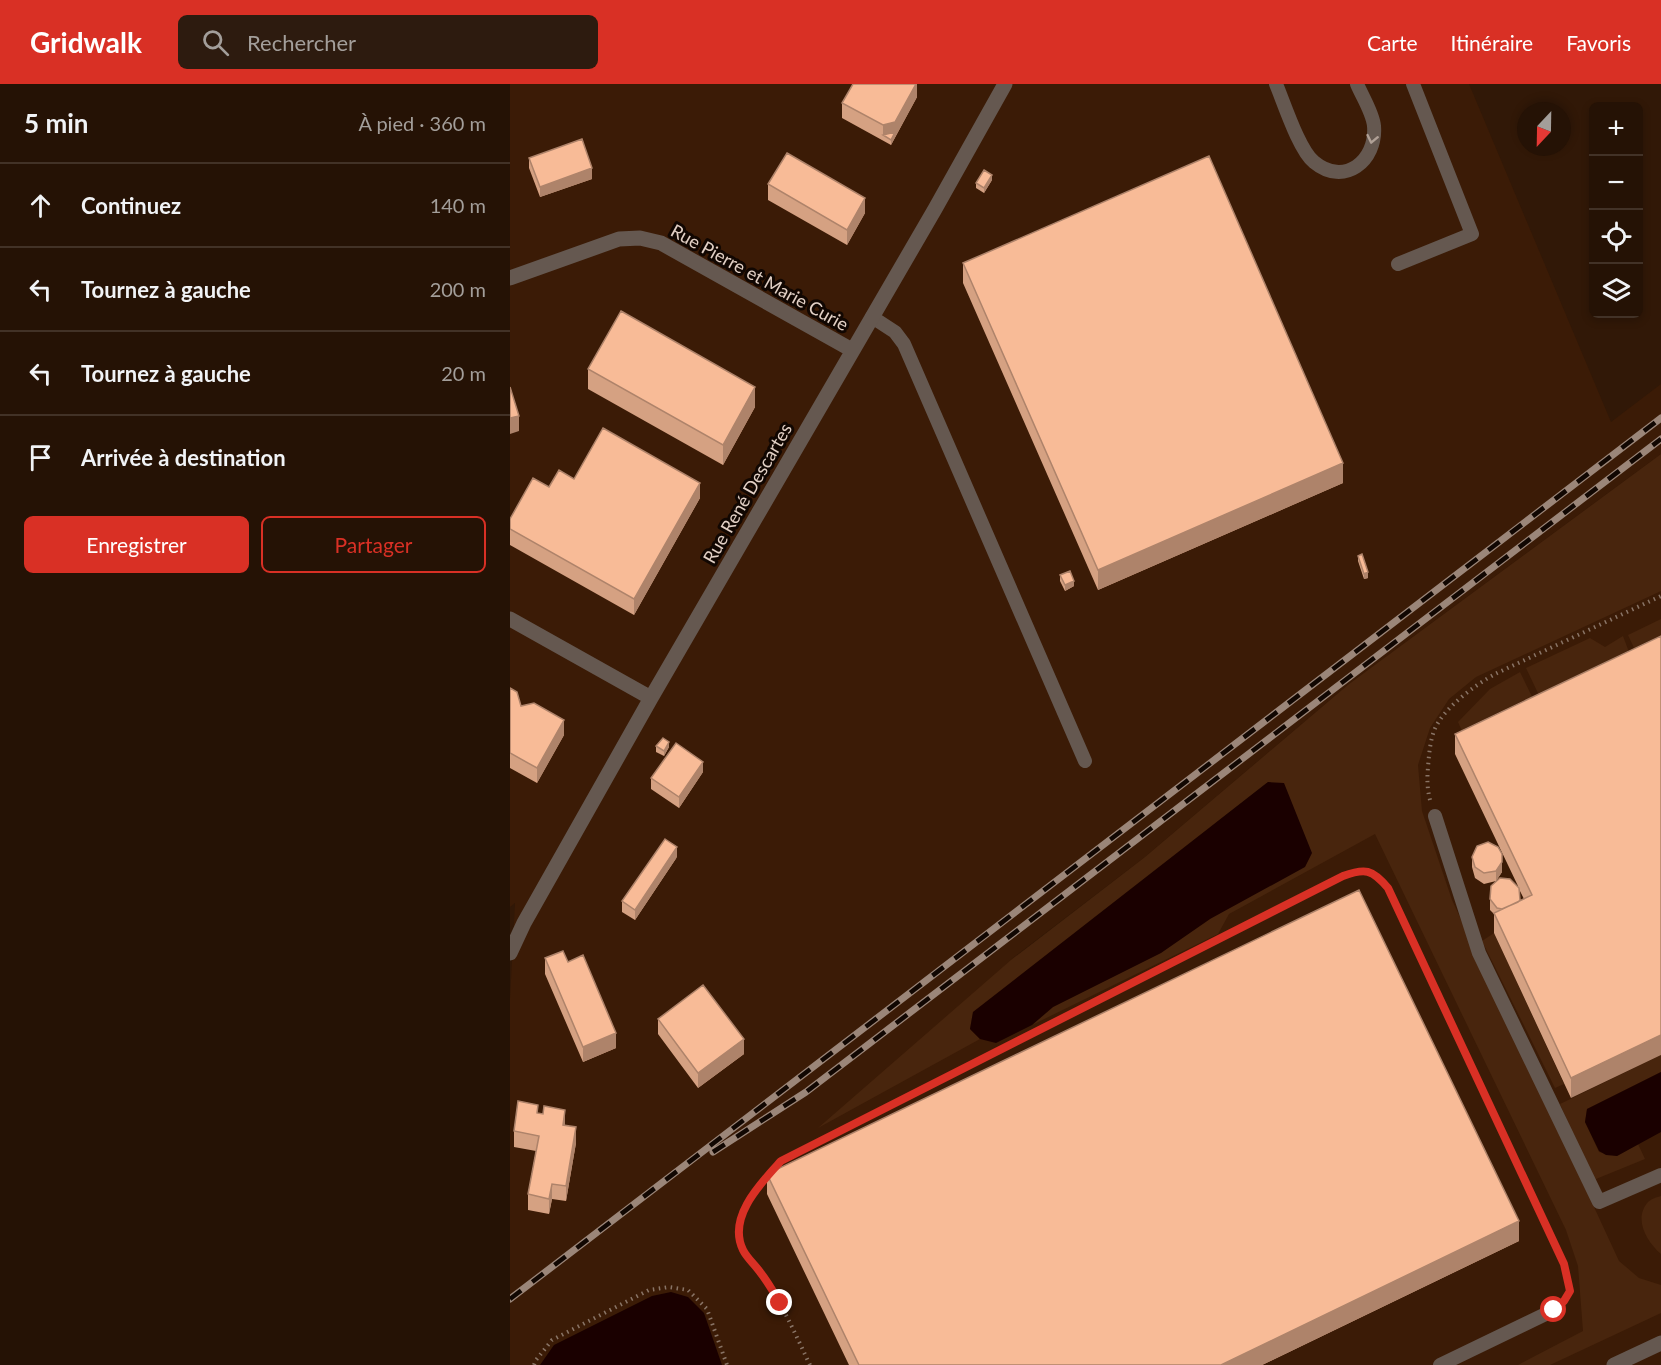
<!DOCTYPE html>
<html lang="fr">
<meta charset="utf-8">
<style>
body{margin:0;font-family:Lato,sans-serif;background:#2d1b0f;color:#f1f3f6}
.controls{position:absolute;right:18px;top:18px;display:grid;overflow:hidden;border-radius:9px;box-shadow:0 3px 9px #0003}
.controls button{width:54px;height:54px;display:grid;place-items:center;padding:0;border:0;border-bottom:2px solid #423227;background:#251205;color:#f1f3f6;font:30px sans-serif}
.compass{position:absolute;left:1007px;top:18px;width:54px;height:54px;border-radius:50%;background:#251205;box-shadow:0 3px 9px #0003;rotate:202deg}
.stop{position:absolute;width:18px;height:18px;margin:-14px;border:4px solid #d93025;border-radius:50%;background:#fff}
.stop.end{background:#d93025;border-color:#fff;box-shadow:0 2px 6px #0008}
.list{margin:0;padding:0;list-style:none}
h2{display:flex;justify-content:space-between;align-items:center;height:78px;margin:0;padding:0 24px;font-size:26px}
h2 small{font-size:20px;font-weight:400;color:#a39e9a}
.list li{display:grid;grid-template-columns:39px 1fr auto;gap:18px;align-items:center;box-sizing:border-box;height:84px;padding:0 24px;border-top:2px solid #423227}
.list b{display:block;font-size:22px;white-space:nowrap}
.list em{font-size:20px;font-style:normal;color:#a39e9a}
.actions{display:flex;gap:12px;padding:18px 24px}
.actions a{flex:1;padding:14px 0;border:2px solid #d93025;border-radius:9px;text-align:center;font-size:21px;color:#d93025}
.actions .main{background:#d93025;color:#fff}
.icon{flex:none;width:33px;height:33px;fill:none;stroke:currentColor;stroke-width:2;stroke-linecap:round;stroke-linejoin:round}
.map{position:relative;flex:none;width:1151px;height:1281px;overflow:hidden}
header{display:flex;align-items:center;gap:36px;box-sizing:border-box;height:84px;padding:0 30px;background:#d93025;color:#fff}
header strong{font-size:28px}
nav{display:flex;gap:33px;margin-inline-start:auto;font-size:21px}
.search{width:420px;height:54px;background:#2d1b0f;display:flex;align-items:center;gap:15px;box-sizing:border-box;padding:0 21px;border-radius:9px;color:#a39e9a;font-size:22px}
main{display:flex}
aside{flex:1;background:#251205}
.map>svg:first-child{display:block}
.built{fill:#3b1b06}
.green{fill:#48250d}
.water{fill:#1a0000}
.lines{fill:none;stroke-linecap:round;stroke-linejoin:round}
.path{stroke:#897466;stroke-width:4;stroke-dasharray:1.5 4.5;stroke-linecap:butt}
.service{stroke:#655850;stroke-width:14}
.minor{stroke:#655850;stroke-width:15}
.rail-casing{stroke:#9b8679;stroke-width:7}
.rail{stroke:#110702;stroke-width:4.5;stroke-dasharray:14;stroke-linecap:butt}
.wall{fill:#d5a182;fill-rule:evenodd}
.shaded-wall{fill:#ae836a}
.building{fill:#f8bb97;stroke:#ae836a;stroke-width:1.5}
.oneway{stroke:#b0a096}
.route{stroke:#d93025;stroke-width:8}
.labels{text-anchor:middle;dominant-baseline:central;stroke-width:6;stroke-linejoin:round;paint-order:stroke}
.street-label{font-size:18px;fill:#e2d0c5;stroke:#110702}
</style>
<header>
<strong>Gridwalk</strong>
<div class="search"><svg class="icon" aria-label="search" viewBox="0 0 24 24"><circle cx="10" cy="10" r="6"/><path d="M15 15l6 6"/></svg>Rechercher</div>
<nav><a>Carte</a><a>Itinéraire</a><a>Favoris</a></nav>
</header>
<main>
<aside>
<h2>5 min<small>À pied · 360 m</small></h2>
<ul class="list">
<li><svg class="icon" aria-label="ahead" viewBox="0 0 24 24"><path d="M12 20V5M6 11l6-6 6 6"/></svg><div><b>Continuez</b></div><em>140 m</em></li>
<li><svg class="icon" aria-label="left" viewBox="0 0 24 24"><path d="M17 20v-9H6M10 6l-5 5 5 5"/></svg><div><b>Tournez à gauche</b></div><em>200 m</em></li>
<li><svg class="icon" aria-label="left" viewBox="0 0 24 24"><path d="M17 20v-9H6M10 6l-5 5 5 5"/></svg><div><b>Tournez à gauche</b></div><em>20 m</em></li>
<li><svg class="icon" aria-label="arrive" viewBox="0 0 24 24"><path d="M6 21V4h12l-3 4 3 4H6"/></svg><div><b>Arrivée à destination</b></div></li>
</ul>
<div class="actions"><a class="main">Enregistrer</a><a>Partager</a></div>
</aside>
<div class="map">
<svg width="1151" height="1281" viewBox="0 0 1151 1281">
<rect width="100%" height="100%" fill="#311807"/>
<!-- built -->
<path class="built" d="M0,0H959L1101,338L1151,300V370L839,600L635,773L500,876L1010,536L1151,473V1281H0V915L5,819L0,823Z"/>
<!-- green -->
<path class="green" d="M1151,370V507L966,593L939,615L920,644L908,681L912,727L942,816L1109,1177L1129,1194L1151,1201V1229L1040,1281H1008L1073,1247L1068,1182L1056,1146L865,750L719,830L708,850L522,941L543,923L650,869L700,835L758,698L463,928L460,945L470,955L308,1044L501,876L635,773L839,600Z
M1151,535V566L1130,577L1118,551Z
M1113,552L1125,584L1036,626L1016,584L1080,554L1095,563Z
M1010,588L1030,629L959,663L948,638L980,605Z
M984,849L1054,1000L1045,1004L972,857Z
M1151,971V988L1077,1025L1075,1038L1089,1068L1107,1072L1128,1060L1135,1075L1086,1095L1081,1092L1050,1020Z
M1151,1112V1170C1137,1158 1123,1135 1138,1118C1141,1115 1147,1113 1151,1112Z"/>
<!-- water -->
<path class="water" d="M758,698L774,699L802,769L795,783L700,835L651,869L543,923L522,941L486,959L470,955L460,945L463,928Z
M1151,988V1048L1107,1072L1096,1071L1089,1067L1075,1038L1077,1025Z
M161,1208L178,1213L194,1229L212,1281H30L44,1261L142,1212Z"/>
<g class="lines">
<!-- path -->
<path class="path" d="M920,716C917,704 917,695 918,683C919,671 920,658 924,647C932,625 965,601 985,590L1151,512
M24,1281L26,1276L42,1256L139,1206L159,1203L178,1206L197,1225L217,1281
M300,1281C288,1256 277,1230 262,1207C254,1193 239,1179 233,1165C218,1132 251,1099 271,1077L833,792C855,784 862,785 878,804L1054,1180L1060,1207L1057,1212"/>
<!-- service -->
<path class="service" d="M766,0C774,19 789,66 804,78C834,103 867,77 864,42C863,29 852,12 847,0
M888,180L962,150L903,0
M362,233L385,248L394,260L575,677
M925,732L969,869L1089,1118L1151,1091
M930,1281L1044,1226"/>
<!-- minor -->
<path class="minor" d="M0,194L109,155L130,154L151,159L342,266
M0,535L141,614
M0,869L14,839L141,614L425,125L495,0
M1104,1281L1151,1259"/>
<defs>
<path id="rail" d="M203,1068L296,1008L1151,355
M0,1215L1151,334"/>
</defs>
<!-- rail casing -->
<use href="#rail" class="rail-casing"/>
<!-- rail -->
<use href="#rail" class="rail"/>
</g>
<!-- wall -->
<path class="wall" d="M407,0V13L381,61L332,34V19Z
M19,74L82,95L30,113L19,84Z
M482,96L474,109L466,104V99Z
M258,100L355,129L337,161L258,116Z
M453,179L833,399L588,506L453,199Z
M78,285L245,323L213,381L78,305Z
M64,395L190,414L124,531L0,461V435L39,403Z
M848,472L858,494L854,495L848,477Z
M550,491L564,502L555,507L550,497Z
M1151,552L1061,1014L984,849V830L980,826V815L1008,802L945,670V650ZM1009,805L1014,815L1010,817Z
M0,604L11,622L54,651L27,699L0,684Z
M146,662L159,663L154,672L146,668Z
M193,688L169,724L141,705V694Z
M167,773L125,836L112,828V817Z
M962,773L992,788L986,797L974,800L965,794L962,783Z
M35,874L106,964L73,978L35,890Z
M148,935L234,970L188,1004L148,950Z
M28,1030L55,1041L66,1059L56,1117L42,1115L39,1130L18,1126V1110L26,1067L4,1063V1047Z
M257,1090L1009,1157L752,1281H339L257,1110Z"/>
<!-- shaded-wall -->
<path class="shaded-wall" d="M406,0H407V13L381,61V56L373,51V57V41Z
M82,84V95L30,113V103Z
M482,91V96L474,109V104Z
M355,114V129L337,161V146Z
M245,303V323L213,381V361Z
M9,332V347L0,350V334Z
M833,379V399L588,506V486Z
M190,399V414L124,531V515Z
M858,488V494L854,495V490Z
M564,497V502L555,507V501Z
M54,636V651L27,699V684Z
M159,658V663L154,672V667Z
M193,678V688L169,724V713Z
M167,763V773L125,836V826Z
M992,778V788L986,797V787Z
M106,949V964L73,978V963Z
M1151,951V971L1061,1014V994Z
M234,955V970L188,1004V989Z
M55,1026V1041H53Z
M66,1043V1059L56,1117V1102Z
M42,1100V1115L39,1130V1115Z
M1009,1137V1157L752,1281H711Z"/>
<!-- building -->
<path class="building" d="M343,0H406L385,38L373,41L332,19Z
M385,48L381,56L373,51Z
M72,55L82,84L30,103L19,74Z
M277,69L355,114L337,146L258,100Z
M699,72L833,379L588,486L453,179Z
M474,86L482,91L474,104L466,99Z
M111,227L245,303L213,361L78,285Z
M0,303L9,332L0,334Z
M93,344L190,399L124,515L0,445V435L23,394L39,403L49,386L64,395Z
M852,470L858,488L854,490L848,472Z
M560,487L564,497L555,501L550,491Z
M1151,552V951L1061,994L984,829L1022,811L945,650Z
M0,604L7,608L11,622L24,619L54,636L27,684L0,669Z
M153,654L159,658L154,667L146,662Z
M166,659L193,678L169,713L141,694Z
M155,755L167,763L125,826L112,817Z
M978,758L988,763L992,770V778L986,787L974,789L965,783L962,773L967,762Z
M990,794L1000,795L1009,804L1010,816L1008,818L992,825L987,824L980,815L981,802Z
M849,806L1009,1137L711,1281H349L257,1090Z
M53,867L58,878L73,871L106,949L73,963L35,874Z
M193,901L234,955L188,989L148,935Z
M8,1017L28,1021L27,1029L33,1030L34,1022L55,1026L53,1041L66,1043L56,1102L42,1100L39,1115L18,1110L29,1052L4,1047Z"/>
<!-- one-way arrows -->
<defs><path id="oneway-chevron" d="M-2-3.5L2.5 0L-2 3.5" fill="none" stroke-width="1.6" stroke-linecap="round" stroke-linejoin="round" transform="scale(1.5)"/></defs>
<use class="oneway" href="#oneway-chevron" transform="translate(862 55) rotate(102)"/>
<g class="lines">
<!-- route -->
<path class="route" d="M270,1219C264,1209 258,1198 250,1188C245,1181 237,1174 233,1166C217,1133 251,1099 271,1077L833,792C855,784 862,785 878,804L1054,1180L1060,1207L1054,1217L1044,1226"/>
</g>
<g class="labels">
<!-- street labels -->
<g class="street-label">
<text transform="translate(250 193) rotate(29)">Rue Pierre et Marie Curie</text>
<text transform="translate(237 409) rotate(-60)">Rue René Descartes</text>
</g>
</g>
</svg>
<div class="controls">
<button>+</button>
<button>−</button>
<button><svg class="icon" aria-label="locate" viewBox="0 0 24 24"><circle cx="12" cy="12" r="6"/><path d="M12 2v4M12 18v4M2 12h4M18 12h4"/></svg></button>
<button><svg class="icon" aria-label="layers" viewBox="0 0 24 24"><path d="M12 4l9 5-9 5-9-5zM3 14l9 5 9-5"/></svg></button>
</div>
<svg class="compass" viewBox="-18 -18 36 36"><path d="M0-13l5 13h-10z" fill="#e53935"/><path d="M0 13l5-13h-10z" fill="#a39e9a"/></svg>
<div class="stop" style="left:1044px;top:1226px"></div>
<div class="stop end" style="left:270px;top:1219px"></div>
</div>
</main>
